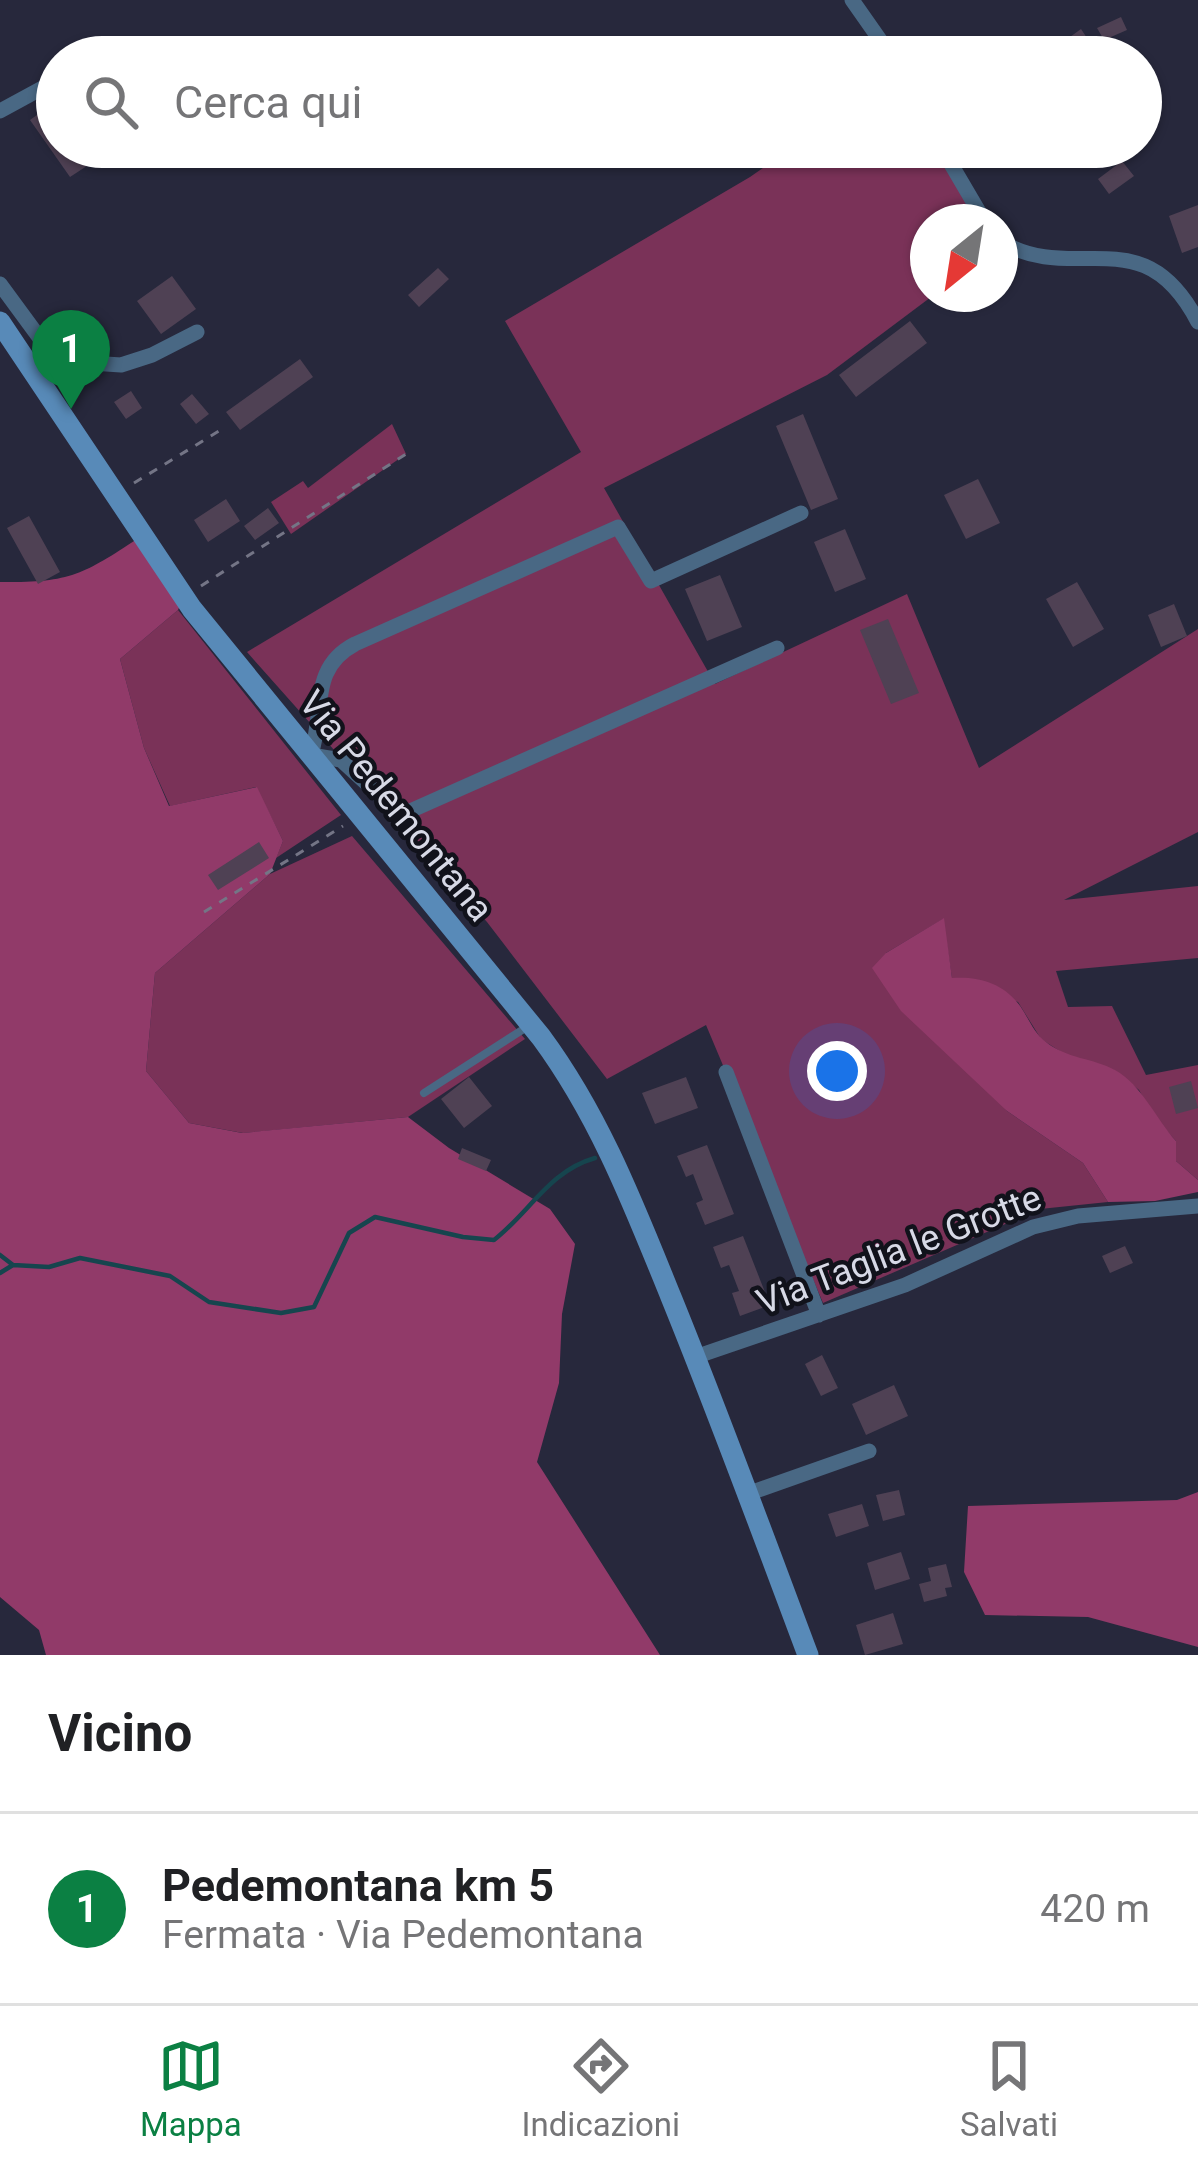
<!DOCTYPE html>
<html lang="it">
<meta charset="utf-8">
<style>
body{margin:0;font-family:Roboto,sans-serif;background:#f2f2f2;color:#202124}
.compass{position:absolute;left:910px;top:204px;width:108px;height:108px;border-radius:50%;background:#fff;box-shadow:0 3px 9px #0004;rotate:210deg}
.you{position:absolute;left:837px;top:1071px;width:42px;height:42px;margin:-30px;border:9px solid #fff;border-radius:50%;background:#1a73e8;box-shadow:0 0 0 18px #1a73e833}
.badge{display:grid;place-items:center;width:78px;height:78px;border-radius:50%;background:#0b8043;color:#fff;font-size:39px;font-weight:700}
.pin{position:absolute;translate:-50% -99px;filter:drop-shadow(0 3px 6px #0008)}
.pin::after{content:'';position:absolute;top:63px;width:42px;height:36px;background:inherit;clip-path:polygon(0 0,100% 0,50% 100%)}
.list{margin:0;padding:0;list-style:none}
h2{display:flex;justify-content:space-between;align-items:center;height:156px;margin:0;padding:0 48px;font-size:51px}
h2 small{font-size:39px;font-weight:400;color:#757577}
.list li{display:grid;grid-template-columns:78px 1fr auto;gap:36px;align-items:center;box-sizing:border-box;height:192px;padding:0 48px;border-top:3px solid #e0e0e0}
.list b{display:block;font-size:45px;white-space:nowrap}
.list p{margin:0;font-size:39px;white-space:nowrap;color:#757577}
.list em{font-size:39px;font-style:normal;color:#757577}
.icon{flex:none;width:66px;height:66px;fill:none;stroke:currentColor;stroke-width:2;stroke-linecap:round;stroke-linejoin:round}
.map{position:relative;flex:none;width:1198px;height:1655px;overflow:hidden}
.search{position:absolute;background:#fff;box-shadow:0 3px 9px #0004;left:36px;right:36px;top:36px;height:132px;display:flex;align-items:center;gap:30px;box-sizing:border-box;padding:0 42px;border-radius:66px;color:#757577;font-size:45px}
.sheet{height:348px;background:#fff}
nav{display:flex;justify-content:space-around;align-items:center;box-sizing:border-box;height:168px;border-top:3px solid #e0e0e0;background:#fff;font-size:33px;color:#757577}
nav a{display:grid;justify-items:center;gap:6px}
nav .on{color:#0b8043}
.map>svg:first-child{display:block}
.green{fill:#7a3258}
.forest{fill:#913a69}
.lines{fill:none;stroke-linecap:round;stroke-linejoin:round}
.stream{stroke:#16454e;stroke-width:4.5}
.building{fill:#4f4154}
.path{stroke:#747586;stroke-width:3;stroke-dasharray:9 9;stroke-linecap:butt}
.lane{stroke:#496884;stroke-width:8}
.street{stroke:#496884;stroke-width:15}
.secondary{stroke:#588ab8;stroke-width:21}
.labels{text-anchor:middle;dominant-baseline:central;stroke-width:9;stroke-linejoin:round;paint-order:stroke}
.street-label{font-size:36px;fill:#d7d9e6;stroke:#11121b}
</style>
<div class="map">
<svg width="1198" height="1655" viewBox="0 0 1198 1655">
<rect width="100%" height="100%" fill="#27283c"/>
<!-- green -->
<path class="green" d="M793,147H933L979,222H928V294H935L827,375L604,488L715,684L907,594L979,768L1198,629V832L1064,900L1198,886V958L1056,971L1068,1007L1112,1006L1146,1075L1198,1065V1180L1176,1161V1141L1154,1117L1139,1090L1114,1070L1066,1055L1041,1039L1018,1002L952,978L943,919L886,953L1007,1111L1083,1163L1108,1202L1040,1209L823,1303L706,1025L607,1079L487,922L247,652L581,452L505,321L750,177Z
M392,424L406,454L291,534L271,502L303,481L308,488Z
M178,610L341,815L276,858L283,841L256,787L170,806L144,748L120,659Z
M352,836L525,1039L408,1117L243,1133L189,1123L146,1071L155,973L270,874Z"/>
<!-- forest -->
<path class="forest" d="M143,535L184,597L178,610L120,659L144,748L169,806L257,787L283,841L270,874L155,973L146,1071L189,1123L242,1133L408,1117L449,1148L550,1209L575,1244L562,1314L559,1383L537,1462L660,1655H46L39,1630L0,1597V582C72,583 84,574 143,535Z
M944,918L952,978C982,976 1008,985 1024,1012C1030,1022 1036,1035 1046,1042C1067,1059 1093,1058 1115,1070C1142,1085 1156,1119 1176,1141V1161L1198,1180V1192L1155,1201L1108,1202L1083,1163L1007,1111L901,1011L872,968L886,953Z
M1198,1492V1647L1088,1617L985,1615L964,1572L968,1506L1177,1500Z"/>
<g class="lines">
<!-- stream -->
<path class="stream" d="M0,1255L13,1265
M0,1273L13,1265L49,1267L80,1258L170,1276L209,1302L281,1313L314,1307L349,1233L375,1217L463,1237L494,1240C530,1212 549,1171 595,1158"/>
</g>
<!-- building -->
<path class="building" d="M1121,17L1127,30L1104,40L1097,28Z
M1081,29L1091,44L1073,57L1063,42Z
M55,102L57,147H87L96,160L70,177L30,120Z
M1122,161L1134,176L1109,194L1098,179Z
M1198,205V247L1182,253L1169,216Z
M438,268L449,279L419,307L408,295Z
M172,276L196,309L161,334L137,301Z
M910,321L927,343L856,397L839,375Z
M300,359L313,377L240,430L226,412Z
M131,391L142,408L126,419L114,402Z
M192,394L209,414L196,424L180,404Z
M803,414L838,499L811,510L776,426Z
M978,479L1000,523L966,539L944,495Z
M226,499L240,521L208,542L194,520Z
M268,508L279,523L255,540L244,526Z
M29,516L60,572L38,584L7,528Z
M845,529L866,579L835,592L814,542Z
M720,575L742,627L707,641L685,589Z
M1077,582L1104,629L1073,647L1046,599Z
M1174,604L1187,636L1161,647L1148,615Z
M888,619L919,693L891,704L860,630Z
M259,842L269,858L218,890L208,875Z
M469,1077L492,1106L464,1128L441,1099Z
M686,1077L698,1108L655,1124L642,1093Z
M1191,1081L1198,1108L1176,1114L1169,1087Z
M707,1145L734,1214L705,1225L696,1203L703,1200L693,1174L686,1177L677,1156Z
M462,1148L491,1160L486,1171L458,1159Z
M743,1236L770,1305L740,1316L732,1293L739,1291L729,1265L721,1268L713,1247Z
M1125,1246L1133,1263L1110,1273L1102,1256Z
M822,1355L838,1388L821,1396L805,1364Z
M894,1385L908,1416L866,1435L852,1404Z
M899,1490L905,1515L883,1521L876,1495Z
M862,1504L869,1526L836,1537L828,1514Z
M901,1552L910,1579L875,1590L867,1563Z
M946,1564L952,1587L945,1588L947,1596L924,1602L919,1584L931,1581L928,1568Z
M893,1613L903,1644L865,1655L856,1625Z"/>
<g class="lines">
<!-- path -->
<path class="path" d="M134,483L219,431
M201,586L406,454
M204,912L343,826"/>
<!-- lane -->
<path class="lane" d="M424,1093L530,1025"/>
<!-- street -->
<path class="street" d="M852,0L892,57
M0,111L57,80
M941,147L985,222
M1000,241C1076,287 1142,215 1198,322
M0,284L47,348L61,361L121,365L152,355L197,332
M777,648L401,815L341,760L311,755C325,711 309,668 355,644L618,527L651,581L801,513
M726,1072L819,1315
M695,1357L905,1285L1033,1227L1078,1216L1198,1206
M747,1494L869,1451"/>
<!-- secondary -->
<path class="secondary" d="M0,322L192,609L541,1037C600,1117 634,1206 671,1297C719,1415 763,1535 808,1655"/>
</g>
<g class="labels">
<!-- street labels -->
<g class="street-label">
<text transform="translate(396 806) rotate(51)">Via Pedemontana</text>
<text transform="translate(899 1250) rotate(-21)">Via Taglia le Grotte</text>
</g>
</g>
</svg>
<svg class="compass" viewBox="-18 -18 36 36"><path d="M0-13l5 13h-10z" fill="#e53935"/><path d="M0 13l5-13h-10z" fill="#757577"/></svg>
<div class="you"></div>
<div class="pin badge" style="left:71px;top:409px">1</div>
<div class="search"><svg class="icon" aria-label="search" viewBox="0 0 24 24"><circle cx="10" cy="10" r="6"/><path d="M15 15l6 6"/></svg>Cerca qui</div>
</div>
<section class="sheet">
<h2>Vicino<small></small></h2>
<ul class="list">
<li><span class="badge">1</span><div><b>Pedemontana km 5</b><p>Fermata · Via Pedemontana</p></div><em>420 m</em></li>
</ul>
</section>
<nav>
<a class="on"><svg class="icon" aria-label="map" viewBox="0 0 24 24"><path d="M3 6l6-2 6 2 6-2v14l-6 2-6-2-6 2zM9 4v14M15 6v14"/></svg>Mappa</a>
<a><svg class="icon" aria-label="directions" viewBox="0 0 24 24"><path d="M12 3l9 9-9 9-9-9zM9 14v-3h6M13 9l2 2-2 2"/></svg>Indicazioni</a>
<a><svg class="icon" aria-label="saved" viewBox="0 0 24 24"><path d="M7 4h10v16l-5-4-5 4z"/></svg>Salvati</a>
</nav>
